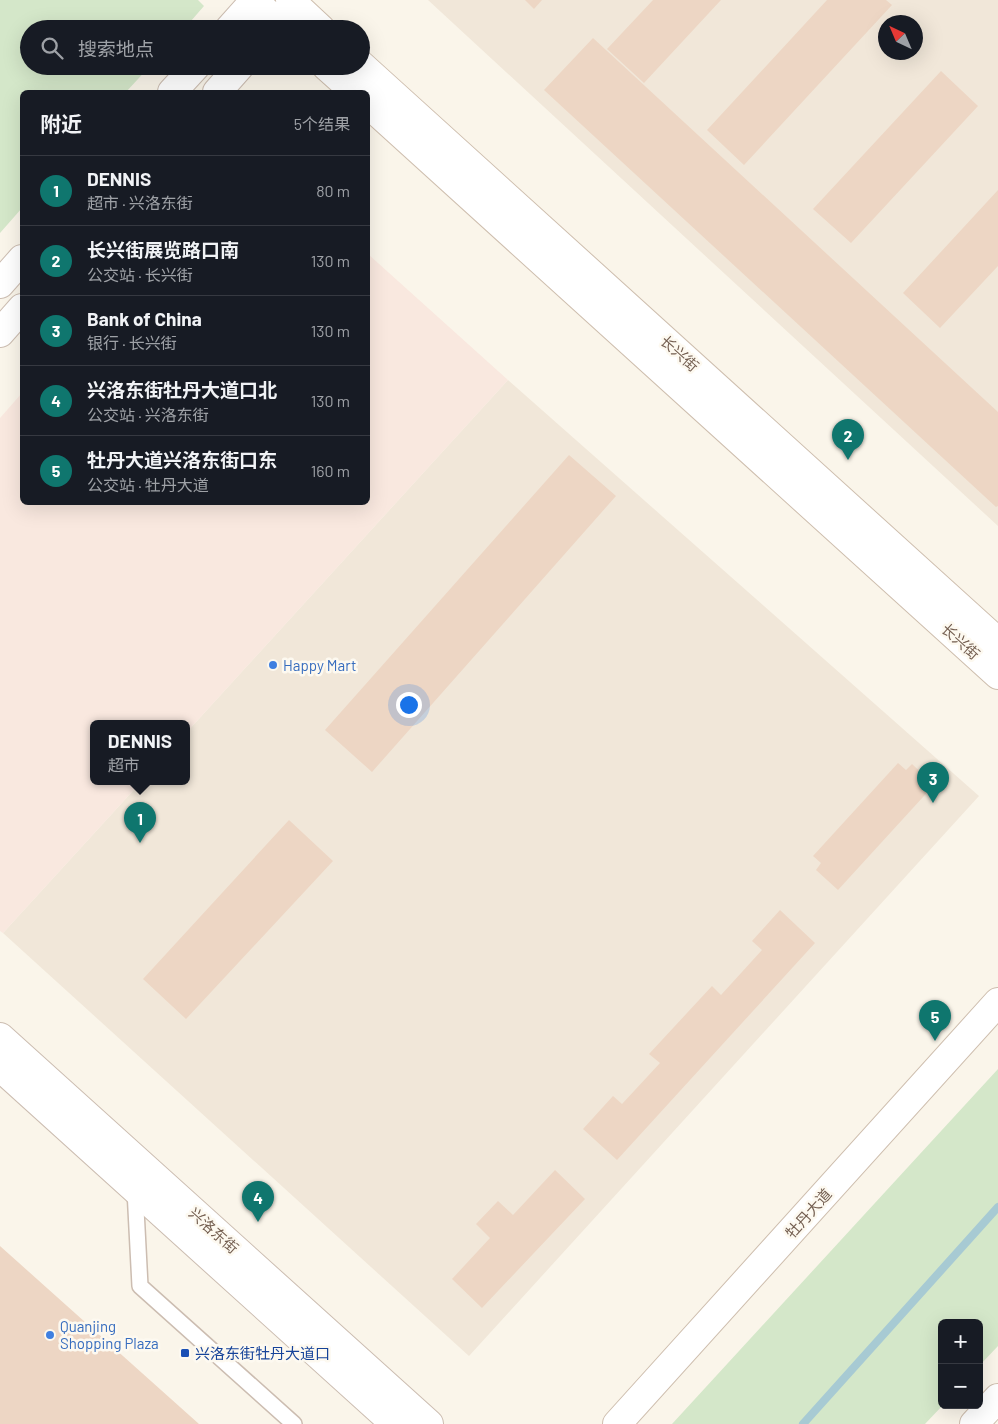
<!DOCTYPE html>
<html lang="zh">
<meta charset="utf-8">
<style>
body{margin:0;font-family:Barlow,"Noto Sans SC",sans-serif;background:#20242c;color:#f1f3f6}
.controls{position:absolute;right:15px;bottom:15px;display:grid;overflow:hidden;border-radius:8px;box-shadow:0 5px 20px #0002}
.controls button{width:45px;height:45px;display:grid;place-items:center;padding:0;border:0;border-bottom:1px solid #363941;background:#171b24;color:#f1f3f6;font:25px sans-serif}
.compass{position:absolute;left:878px;top:15px;width:45px;height:45px;border-radius:50%;background:#171b24;box-shadow:0 5px 20px #0002;rotate:316deg}
.you{position:absolute;left:408px;top:704px;width:18px;height:18px;margin:-12px;border:4px solid #fff;border-radius:50%;background:#1a73e8;box-shadow:0 0 0 8px #1a73e833}
.badge{display:grid;place-items:center;width:32px;height:32px;border-radius:50%;background:#0f766e;color:#fff;font-size:16px;font-weight:700}
.pin{position:absolute;translate:-50% -41px;filter:drop-shadow(0 1px 2px #0008)}
.pin::after{content:'';position:absolute;top:26px;width:18px;height:15px;background:inherit;clip-path:polygon(0 0,100% 0,50% 100%)}
.popup{position:absolute;left:90px;top:720px;width:100px;height:65px;box-sizing:border-box;display:grid;place-content:center;border-radius:8px;background:#171b24;filter:drop-shadow(0 1px 4px #0005);font-size:16px;white-space:nowrap;color:#9ea1a6}
.popup b{font-size:19px;color:#f1f3f6}
.popup::after{content:'';position:absolute;left:50%;top:100%;margin-left:-10px;border:10px solid transparent;border-top-color:#171b24}
.list{margin:0;padding:0;list-style:none}
h2{display:flex;justify-content:space-between;align-items:center;height:65px;margin:0;padding:0 20px;font-size:21px}
h2 small{font-size:16px;font-weight:400;color:#9ea1a6}
.list li{display:grid;grid-template-columns:32px 1fr auto;gap:15px;align-items:center;box-sizing:border-box;height:70px;padding:0 20px;border-top:1px solid #363941}
.list b{display:block;font-size:19px;white-space:nowrap}
.list p{margin:0;font-size:16px;white-space:nowrap;color:#9ea1a6}
.list em{font-size:16px;font-style:normal;color:#9ea1a6}
.icon{flex:none;width:28px;height:28px;fill:none;stroke:currentColor;stroke-width:2;stroke-linecap:round;stroke-linejoin:round}
.map{position:relative;flex:none;width:998px;height:1424px;overflow:hidden}
.search{position:absolute;background:#171b24;box-shadow:0 5px 20px #0002;left:20px;top:20px;width:350px;height:55px;display:flex;align-items:center;gap:12px;box-sizing:border-box;padding:0 18px;border-radius:28px;color:#9ea1a6;font-size:19px}
.panel{position:absolute;background:#171b24;box-shadow:0 5px 20px #0002;left:20px;top:90px;width:350px;height:415px;border-radius:8px}
.map>svg:first-child{display:block}
.residential{fill:#f1e7d9;fill-rule:evenodd}
.commercial{fill:#f9e8df}
.green{fill:#d4e7c9}
.lines{fill:none;stroke-linecap:round;stroke-linejoin:round}
.stream{stroke:#a7cad3;stroke-width:8}
.building{fill:#edd6c4}
.service-casing{stroke:#ccbdb1;stroke-width:18}
.tertiary-casing{stroke:#ccbdb1;stroke-width:30}
.secondary-casing{stroke:#cebeae;stroke-width:30}
.service{stroke:#fff;stroke-width:15}
.tertiary{stroke:#fff;stroke-width:28}
.secondary{stroke:#fff;stroke-width:28}
.shop-dot{fill:#3f7fe0;stroke:#fdf9f0;stroke-width:2}
.transit-dot{fill:#1a4fb4;stroke:#fdf9f0;stroke-width:2}
.labels{text-anchor:middle;dominant-baseline:central;stroke-width:5;stroke-linejoin:round;paint-order:stroke}
.street-label{font-size:15px;fill:#735e50;stroke:#fdf9f0}
.shop-label{font-size:15px;fill:#366cbe;stroke:#fdf9f0;text-anchor:start}
.transit-label{font-size:15px;fill:#164399;stroke:#fdf9f0;text-anchor:start}
</style>
<div class="map">
<svg width="998" height="1424" viewBox="0 0 998 1424">
<rect width="100%" height="100%" fill="#faf5ea"/>
<!-- residential -->
<path class="residential" d="M428,0H998V526ZM886,22H916V52H886Z
M508,380L979,796L469,1356L3,933L141,782H186V733Z"/>
<!-- commercial -->
<path class="commercial" d="M368,254L508,380L186,733V724H94V782H141L3,933L0,931V418L22,393V502H368Z"/>
<!-- green -->
<path class="green" d="M0,0H198L204,6L184,29H29V66H150L126,92H22V208L0,233Z
M998,1069V1346L979,1366V1323H942L943,1405L925,1424H672Z"/>
<g class="lines">
<!-- stream -->
<path class="stream" d="M803,1424L998,1207"/>
</g>
<!-- building -->
<path class="building" d="M525,0H542L534,9Z
M653,0H721L644,83L607,49Z
M827,0H886L892,5L744,165L707,130Z
M593,38L998,412V506L996,507L544,90Z
M941,71L978,106L851,243L813,209Z
M998,190V266L940,328L903,293Z
M569,455L616,496L372,772L325,730Z
M898,763L906,770L912,764L934,785L838,890L816,870L821,863L813,856Z
M289,820L333,861L186,1019L143,979Z
M780,910L815,943L617,1160L583,1129L613,1096L622,1104L660,1063L649,1054L712,986L721,995L762,950L752,941Z
M555,1170L585,1199L482,1308L452,1279L490,1238L476,1224L498,1201L513,1215Z
M0,1246L199,1424H0Z"/>
<g class="lines">
<defs>
<path id="service" d="M135,1190L140,1286L294,1424"/>
<path id="tertiary" d="M229,29L255,0
M172,92L196,66
M217,92L240,66
M0,284L22,259
M0,333L22,308
M0,1037L429,1424
M0,1067L395,1424"/>
<path id="secondary" d="M253,0L285,29
M290,0L321,29
M361,65L998,642
M326,66L355,92
M368,104L998,675
M617,1424L998,1002
M974,1424L998,1398"/>
</defs>
<!-- service casing -->
<use href="#service" class="service-casing"/>
<!-- tertiary casing -->
<use href="#tertiary" class="tertiary-casing"/>
<!-- secondary casing -->
<use href="#secondary" class="secondary-casing"/>
<!-- service -->
<use href="#service" class="service"/>
<!-- tertiary -->
<use href="#tertiary" class="tertiary"/>
<!-- secondary -->
<use href="#secondary" class="secondary"/>
</g>
<!-- markers -->
<g class="shop-dot">
<circle cx="273" cy="665" r="5"/>
<circle cx="50" cy="1335" r="5"/>
</g>
<rect class="transit-dot" x="180" y="1348" width="10" height="10" rx="2.5"/>
<g class="labels">
<!-- street labels -->
<g class="street-label">
<text transform="translate(680 353) rotate(42)">长兴街</text>
<text transform="translate(961 641) rotate(42)">长兴街</text>
<text transform="translate(808 1213) rotate(-48)">牡丹大道</text>
<text transform="translate(214 1230) rotate(42)">兴洛东街</text>
</g>
<!-- shop labels -->
<g class="shop-label">
<text x="283" y="665">Happy Mart</text>
<text x="60" y="1326">Quanjing<tspan x="60" dy="17">Shopping Plaza</tspan></text>
</g>
<!-- transit labels -->
<g class="transit-label">
<text x="195" y="1353">兴洛东街牡丹大道口</text>
</g>
</g>
</svg>
<div class="controls">
<button>+</button>
<button>−</button>
</div>
<svg class="compass" viewBox="-18 -18 36 36"><path d="M0-13l5 13h-10z" fill="#e53935"/><path d="M0 13l5-13h-10z" fill="#9ea1a6"/></svg>
<div class="you"></div>
<div class="pin badge" style="left:140px;top:843px">1</div>
<div class="popup"><b>DENNIS</b>超市</div>
<div class="pin badge" style="left:848px;top:460px">2</div>
<div class="pin badge" style="left:933px;top:803px">3</div>
<div class="pin badge" style="left:258px;top:1222px">4</div>
<div class="pin badge" style="left:935px;top:1041px">5</div>
<div class="search"><svg class="icon" aria-label="search" viewBox="0 0 24 24"><circle cx="10" cy="10" r="6"/><path d="M15 15l6 6"/></svg>搜索地点</div>
<section class="panel">
<h2>附近<small>5个结果</small></h2>
<ul class="list">
<li><span class="badge">1</span><div><b>DENNIS</b><p>超市 · 兴洛东街</p></div><em>80 m</em></li>
<li><span class="badge">2</span><div><b>长兴街展览路口南</b><p>公交站 · 长兴街</p></div><em>130 m</em></li>
<li><span class="badge">3</span><div><b>Bank of China</b><p>银行 · 长兴街</p></div><em>130 m</em></li>
<li><span class="badge">4</span><div><b>兴洛东街牡丹大道口北</b><p>公交站 · 兴洛东街</p></div><em>130 m</em></li>
<li><span class="badge">5</span><div><b>牡丹大道兴洛东街口东</b><p>公交站 · 牡丹大道</p></div><em>160 m</em></li>
</ul>
</section>
</div>
